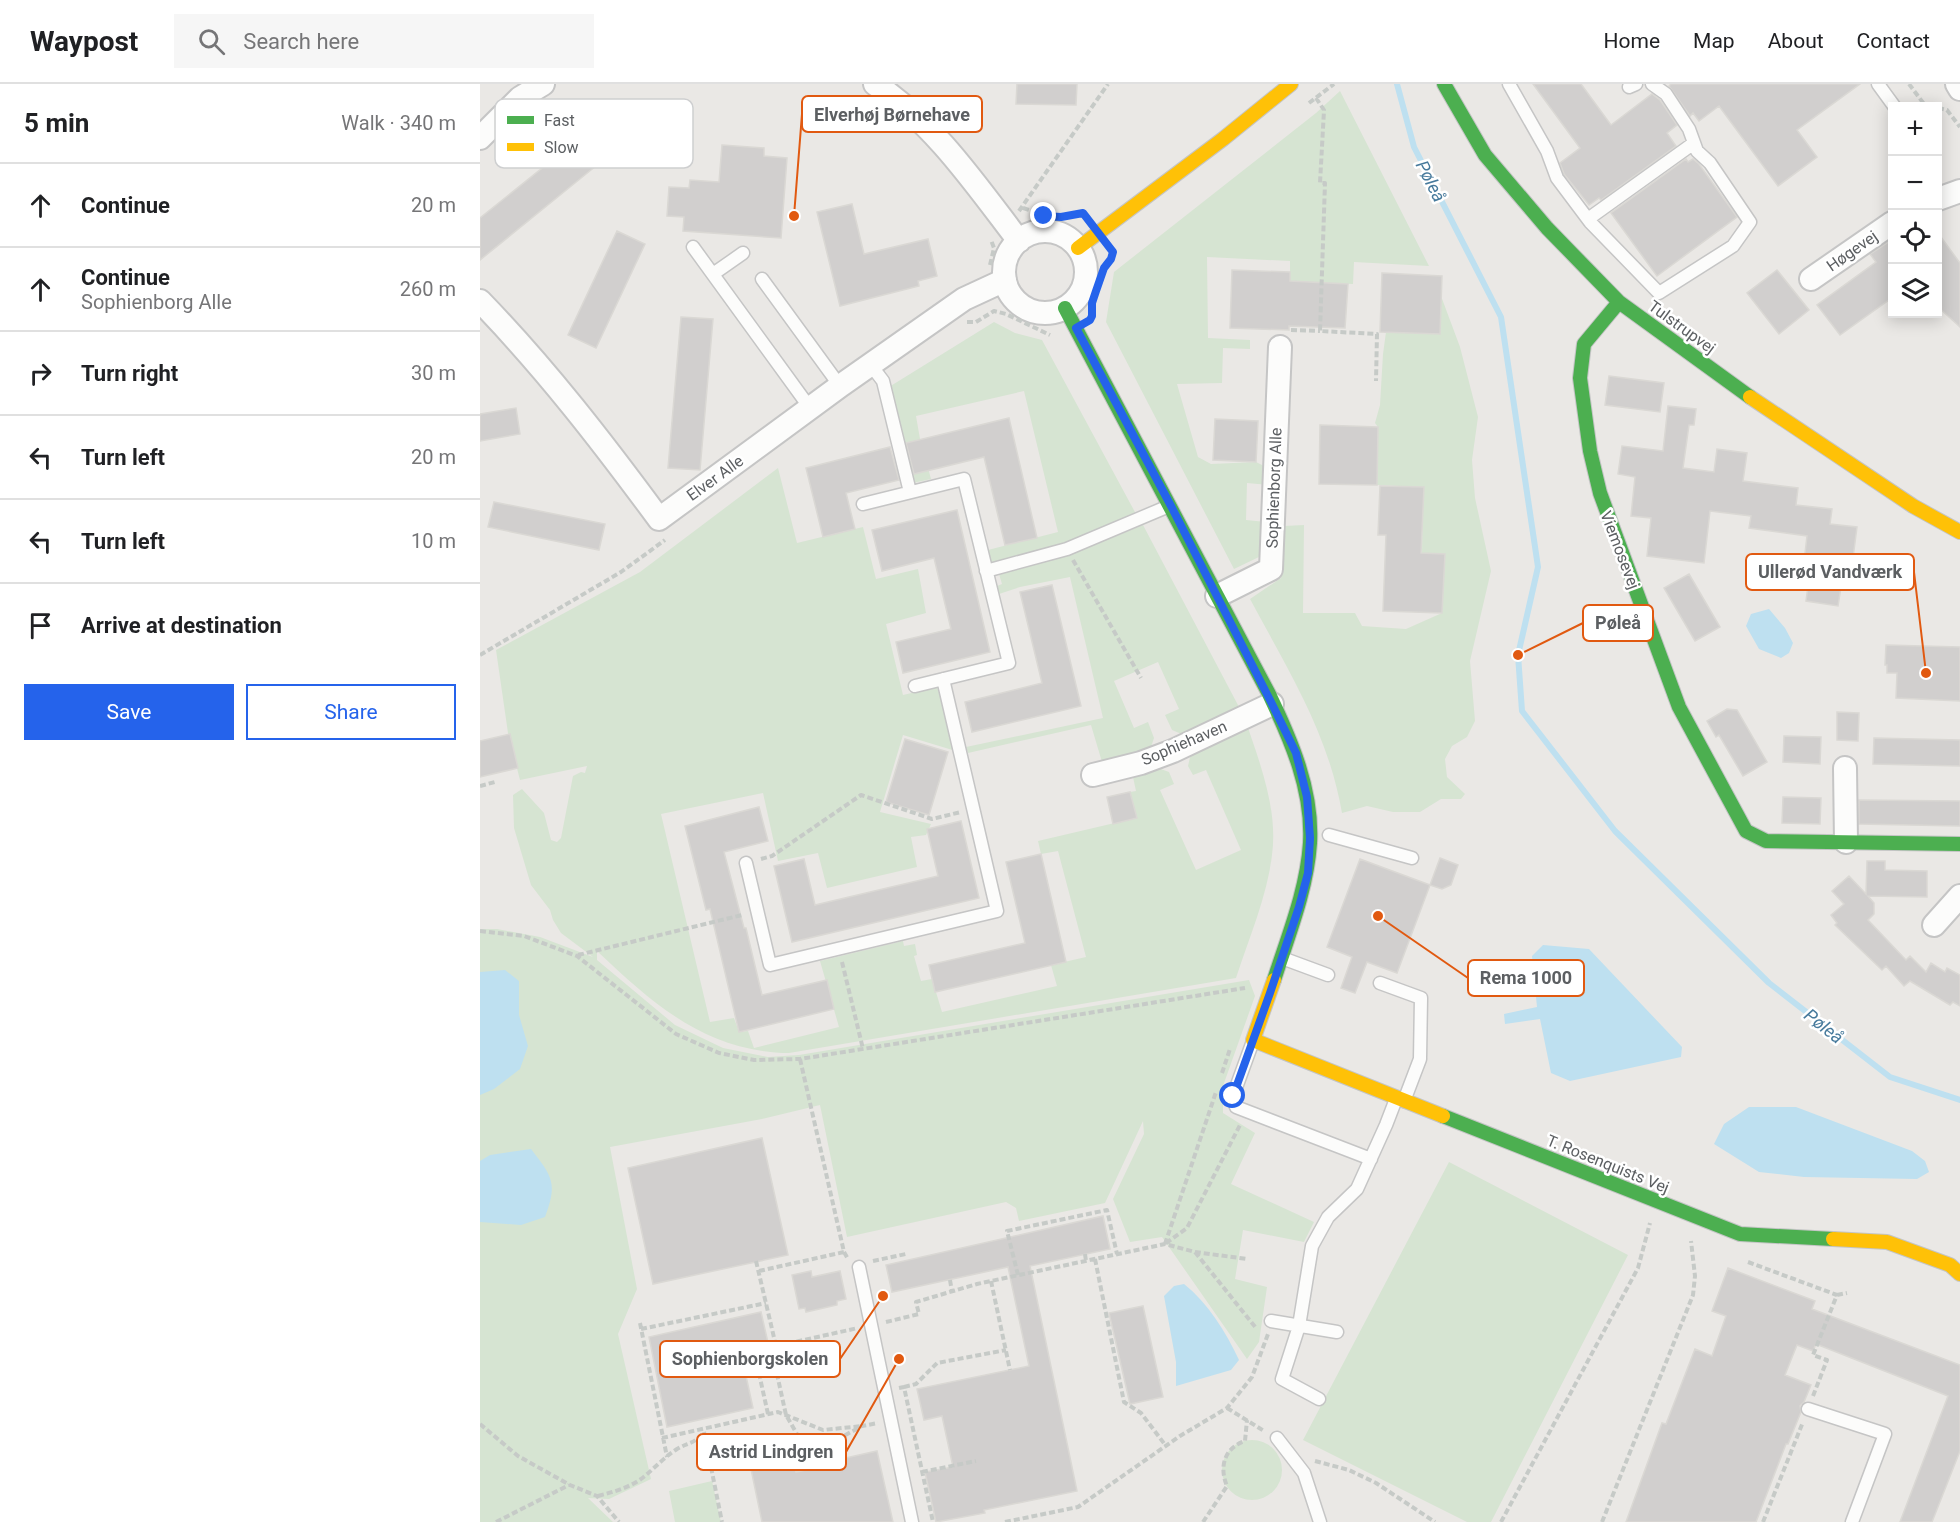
<!DOCTYPE html>
<meta charset="utf-8">
<style>
body{margin:0;font-family:Roboto,sans-serif;background:#f6f6f6;color:#202124}
.controls{position:absolute;right:18px;top:18px;display:grid;overflow:hidden;border-radius:0px;box-shadow:0 3px 15px #0003}
.controls button{width:54px;height:54px;display:grid;place-items:center;padding:0;border:0;border-bottom:2px solid #e0e0e0;background:#fff;color:#202124;font:30px sans-serif}
.stop{position:absolute;width:18px;height:18px;margin:-14px;border:4px solid #2563eb;border-radius:50%;background:#fff}
.stop.end{background:#2563eb;border-color:#fff;box-shadow:0 2px 6px #0008}
.list{margin:0;padding:0;list-style:none}
h2{display:flex;justify-content:space-between;align-items:center;height:78px;margin:0;padding:0 24px;font-size:26px}
h2 small{font-size:20px;font-weight:400;color:#757577}
.list li{display:grid;grid-template-columns:39px 1fr auto;gap:18px;align-items:center;box-sizing:border-box;height:84px;padding:0 24px;border-top:2px solid #e0e0e0}
.list b{display:block;font-size:22px;white-space:nowrap}
.list p{margin:0;font-size:20px;white-space:nowrap;color:#757577}
.list em{font-size:20px;font-style:normal;color:#757577}
.actions{display:flex;gap:12px;padding:18px 24px}
.actions a{flex:1;padding:14px 0;border:2px solid #2563eb;border-radius:0px;text-align:center;font-size:21px;color:#2563eb}
.actions .main{background:#2563eb;color:#fff}
.icon{flex:none;width:33px;height:33px;fill:none;stroke:currentColor;stroke-width:2;stroke-linecap:round;stroke-linejoin:round}
.map{position:relative;flex:none;width:1480px;height:1438px;overflow:hidden}
header{display:flex;align-items:center;gap:36px;box-sizing:border-box;height:84px;padding:0 30px;background:#fff;border-bottom:2px solid #e0e0e0}
header strong{font-size:28px}
nav{display:flex;gap:33px;margin-inline-start:auto;font-size:21px}
.search{width:420px;height:54px;background:#f6f6f6;display:flex;align-items:center;gap:15px;box-sizing:border-box;padding:0 21px;border-radius:0px;color:#757577;font-size:22px}
main{display:flex}
aside{flex:1;background:#fff}
.map>svg:first-child{display:block}
.green{fill:#d6e4d2}
.water{fill:#bee0f0}
.lines{fill:none;stroke-linecap:round;stroke-linejoin:round}
.stream{stroke:#bee0f0;stroke-width:6}
.building{fill:#d1cfce;stroke:#dad8d4;stroke-width:1.5}
.lane-casing{stroke:#c5c5c5;stroke-width:15}
.street-casing{stroke:#c5c5c5;stroke-width:26}
.fast-casing{stroke:#c4c5c5;stroke-width:16}
.slow-casing{stroke:#c4c5c5;stroke-width:16}
.path{stroke:#c6cac7;stroke-width:4;stroke-dasharray:6 3;stroke-linecap:butt}
.lane{stroke:#fcfcfb;stroke-width:12}
.street{stroke:#fcfcfb;stroke-width:22}
.fast{stroke:#4caf50;stroke-width:14}
.slow{stroke:#ffc107;stroke-width:14}
.route{stroke:#2563eb;stroke-width:8}
.labels{text-anchor:middle;dominant-baseline:central;stroke-width:5;stroke-linejoin:round;paint-order:stroke}
.street-label{font-size:16px;fill:#5c5f62;stroke:#fff}
.water-label{font-size:18px;font-style:italic;fill:#477a9c;stroke:#fff}
.key{fill:#fff;stroke:#cecfd0;stroke-width:1.5}
.key-label{font-size:16px;fill:#5c5f62}
.leader{fill:none;stroke:#e15910;stroke-width:2}
.callout-dot{fill:#e15910;stroke:#fff;stroke-width:2}
.callout{fill:#fff;stroke:#e15910;stroke-width:2}
.callout-label{font-size:18px;text-anchor:middle;font-weight:bold;fill:#5c5f62}
</style>
<header>
<strong>Waypost</strong>
<div class="search"><svg class="icon" aria-label="search" viewBox="0 0 24 24"><circle cx="10" cy="10" r="6"/><path d="M15 15l6 6"/></svg>Search here</div>
<nav><a>Home</a><a>Map</a><a>About</a><a>Contact</a></nav>
</header>
<main>
<aside>
<h2>5 min<small>Walk · 340 m</small></h2>
<ul class="list">
<li><svg class="icon" aria-label="ahead" viewBox="0 0 24 24"><path d="M12 20V5M6 11l6-6 6 6"/></svg><div><b>Continue</b></div><em>20 m</em></li>
<li><svg class="icon" aria-label="ahead" viewBox="0 0 24 24"><path d="M12 20V5M6 11l6-6 6 6"/></svg><div><b>Continue</b><p>Sophienborg Alle</p></div><em>260 m</em></li>
<li><svg class="icon" aria-label="right" viewBox="0 0 24 24"><path d="M7 20v-9h11M14 6l5 5-5 5"/></svg><div><b>Turn right</b></div><em>30 m</em></li>
<li><svg class="icon" aria-label="left" viewBox="0 0 24 24"><path d="M17 20v-9H6M10 6l-5 5 5 5"/></svg><div><b>Turn left</b></div><em>20 m</em></li>
<li><svg class="icon" aria-label="left" viewBox="0 0 24 24"><path d="M17 20v-9H6M10 6l-5 5 5 5"/></svg><div><b>Turn left</b></div><em>10 m</em></li>
<li><svg class="icon" aria-label="arrive" viewBox="0 0 24 24"><path d="M6 21V4h12l-3 4 3 4H6"/></svg><div><b>Arrive at destination</b></div></li>
</ul>
<div class="actions"><a class="main">Save</a><a>Share</a></div>
</aside>
<div class="map">
<svg width="1480" height="1438" viewBox="0 0 1480 1438">
<rect width="100%" height="100%" fill="#eae8e5"/>
<!-- green -->
<path class="green" d="M860,7L949,182L874,178L873,200L810,198V177L727,173L728,254L770,256V265L743,264L742,299L697,300L718,373L731,380L776,378L788,384L789,401L767,399L766,436L786,438L781,472L754,485L626,238L634,188L836,29Z
M961,212L980,263L998,333L992,376L995,414L1011,487L990,577L995,637L987,653L972,662L965,675L967,693L985,710L981,715H961L940,728H913L887,722L862,729C848,648 808,586 770,515L801,494L804,442L824,441L823,529H875L882,542L926,545L962,529L965,470L942,469L943,403L897,401L898,343L895,339L900,321L903,270L906,248L960,250Z
M514,238L535,249L562,256L656,430L582,462L511,480L508,466L578,448L544,307L436,332L440,355L451,395L433,399L409,303Z
M298,384L317,459L383,443L396,495L438,485L446,529L406,540L423,611L457,603L479,668L423,651L400,728L451,740L446,751L431,753L437,783L347,804L338,769L298,777L283,709L181,730L230,938L254,934L259,948L268,947L274,964L359,943L340,877L423,857L424,862L435,860L437,871L434,872L441,897L452,895L462,928L577,902L571,881L606,873L578,767L561,770L558,757L656,734L650,708L656,707L653,693L678,684L689,688L694,700L680,706L716,786L761,766L726,686L713,691L708,682L711,669L767,641C781,682 798,727 792,771C787,813 769,854 756,894L309,969C227,968 174,921 117,867V876L195,941L243,964L288,973L319,971L769,896L775,912L743,1002V1029L775,1049L751,1100L834,1138L824,1158L763,1146L755,1195L787,1203L779,1258L767,1275L682,1153L650,1158L633,1115L664,1050L663,1037L625,1119L539,1137L536,1124L526,1118L367,1153L340,1021L282,1035L130,1063L157,1205L138,1250L171,1395L129,1415L108,1414L133,1438H0V845H17L60,853L113,873L81,849L73,836L70,826L51,801L34,744L33,711L42,705L64,729L71,756L77,758L81,754L93,692L101,688L105,689L107,682L40,696L28,649L16,566L160,488Z
M663,441L759,623L704,651L692,646L685,631L699,625L678,578L634,597L654,644L668,638L674,654L671,663L622,678L611,641L488,669L486,663L623,634L590,493L540,503L519,510L517,502L522,500L519,490L592,470Z
M969,1078L1148,1171L1011,1438H987L823,1356Z
M742 1386a30 30 0 1 1 60 0a30 30 0 1 1-60 0Z
M232,1397L241,1438H195L189,1407Z"/>
<!-- water -->
<path class="water" d="M1289,525L1305,544L1313,559L1309,569L1301,574L1279,565L1266,542L1271,530Z
M1063,861L1109,865L1202,963L1201,973L1090,997L1071,989L1060,935L1025,940L1024,930L1057,923L1052,872Z
M25,886L39,897V931L48,962L40,985L14,1005L0,1011V888Z
M1269,1023H1316L1432,1067L1445,1077L1449,1088L1437,1095L1324,1093L1279,1088L1234,1060L1244,1040Z
M51,1065C72,1092 78,1099 65,1133L41,1141L0,1138V1077L10,1071Z
M704,1200C728,1219 746,1248 759,1276L751,1286L696,1302V1278L684,1212L694,1202Z"/>
<g class="lines">
<!-- stream -->
<path class="stream" d="M917,0L934,63L1021,233L1058,483L1038,571L1042,627L1135,747L1289,899L1410,993L1480,1016"/>
</g>
<!-- building -->
<path class="building" d="M537,0H597L596,21L536,20Z
M1053,0H1101L1131,41L1172,10L1180,16L1197,41L1187,49L1196,62L1121,116L1119,114L1109,121L1084,90L1080,79L1100,64Z
M1191,0H1380L1317,46L1337,73L1298,102L1239,22L1219,37L1213,29L1210,32L1189,2Z
M107,48L127,73L0,176V134Z
M242,61L284,64V72L307,74L301,154L203,147L204,133L187,132L189,103L209,104L210,96L239,98Z
M1206,75L1208,78L1213,75L1219,80L1257,133L1177,192L1131,129Z
M372,120L384,170L448,155L457,192L438,197L439,202L360,222L337,128Z
M137,147L165,160L116,264L88,251Z
M1458,149L1480,179V243L1458,223Z
M1413,155V213L1360,251L1337,221L1396,178L1390,170Z
M752,186L810,188V197L868,200L865,244L809,242V246L750,244Z
M1297,186L1329,226L1299,250L1267,209Z
M902,189L962,192L960,250L900,248Z
M201,233L233,235L220,386L188,384Z
M1129,292L1184,299L1180,328L1125,321Z
M1188,322L1216,325L1214,341H1209L1203,384L1234,388L1237,365L1267,369L1263,397L1318,404L1316,421L1352,425L1350,440L1377,443L1370,497H1362L1358,522L1326,517L1330,487L1323,486L1327,452L1269,444L1271,432L1230,427L1224,479L1167,472L1171,434L1151,432L1155,393L1138,390L1142,362L1183,367Z
M36,324L40,350L0,357V330Z
M529,334L557,454L525,461L504,373L434,390L426,359Z
M735,335L778,337L776,378L733,376Z
M840,341L898,343L897,401L839,400Z
M410,363L419,396L366,409L375,445L343,453L326,384Z
M900,402L944,403L941,469L965,470L962,529L903,527L906,451H898Z
M14,418L125,440L119,466L8,443Z
M477,426L510,568L423,589L416,558L471,545L454,474L402,487L392,446Z
M1209,490L1240,543L1215,557L1184,504Z
M572,501L601,622L492,648L485,618L562,599L540,508Z
M1406,561L1480,563V617L1416,614L1417,589H1407V581H1405Z
M1247,625L1257,626L1287,678L1263,692L1239,651L1236,653L1227,637Z
M1357,628L1379,629L1378,657L1357,656Z
M30,650L38,684L0,693V657Z
M1304,652L1341,653L1340,680L1303,678Z
M1394,654L1480,656V682L1393,680Z
M425,655L468,668L449,731L406,718Z
M650,708L657,734L633,740L627,713Z
M1303,713L1341,714L1340,740L1302,739Z
M1379,716L1480,717V742L1379,740Z
M279,723L288,757L244,768L264,844H266L282,911L347,896L354,925L259,948L230,825L226,826L205,742Z
M481,737L499,814L312,858L294,782L324,775L335,821L458,792L447,745Z
M561,770L586,878L455,908L449,881L545,859L526,778Z
M960,774L978,781L971,801L962,805L950,801Z
M880,775L950,801L917,889L887,878L875,909L861,904L872,873L847,863Z
M1387,777H1405V786L1447,787V813L1388,812L1394,819V830L1388,836L1426,876L1430,872L1446,888L1451,879L1465,888L1467,884L1480,891V922L1473,918L1470,921L1430,897L1424,902L1406,882L1402,886L1355,841L1357,839L1351,831L1364,820L1352,807L1369,792L1386,810Z
M282,1054L308,1171L173,1200L148,1084Z
M623,1132L630,1165L550,1182L597,1407L504,1426L505,1429L456,1438L445,1388L473,1383L462,1332L444,1336L437,1305L549,1282L528,1183L412,1208L406,1181Z
M1248,1184L1335,1217L1332,1225L1480,1281V1367L1452,1438H1420L1468,1312L1336,1260L1333,1267L1317,1261L1305,1291L1331,1301L1324,1318L1320,1322L1321,1328L1308,1360H1306L1276,1438H1146L1182,1339L1186,1340L1215,1265L1232,1272L1246,1232L1232,1227Z
M331,1187L332,1193L360,1187L366,1215L357,1217V1221L326,1228L325,1224L319,1225L312,1191Z
M663,1222L683,1313L650,1320L629,1229Z
M281,1228L289,1263L261,1269L273,1324L187,1343L169,1253Z
M309,1357L316,1388L353,1380L352,1377L397,1367L413,1438H282L267,1366Z"/>
<g class="lines">
<defs>
<path id="lane" d="M1029,0L1067,67L1077,94L1110,138L1179,209L1253,162L1270,138L1230,79L1217,67L1209,45L1186,10L1172,0
M1398,0L1414,22
M1149,3L1156,0
M1108,135L1214,59
M213,163L330,324
M233,190L263,169
M282,195L360,302
M390,280L403,297L430,408
M383,420L484,395L529,579L435,602
M506,487L587,465L689,422
M849,751L932,774
M266,779L290,881L517,827L463,595
M802,874L848,891
M900,899L941,914L940,975L924,1017
M773,957L753,1012L756,1023L891,1075
M379,1183L432,1438
M791,1237L857,1248
M839,1315L802,1295L819,1242L832,1162L848,1133L877,1105L906,1041L916,1015
M1328,1325L1405,1350L1372,1438
M797,1354L824,1389L840,1438"/>
<path id="street" d="M395,0C454,39 496,101 539,157
M1477,0L1480,5
M0,54L40,14L63,0
M1458,115L1480,107
M524 188a41 41 0 1 1 82 0a41 41 0 1 1-82 0Z
M1331,195L1412,139
M0,217C66,285 123,359 179,435L360,302L484,215L525,196
M737,512L791,485L800,263
M1365,684L1366,758
M613,691L661,679L693,667L792,620
M1454,841L1480,812"/>
<path id="fast" d="M964,0L1005,71L1067,144L1139,218L1270,313
M1139,218L1104,260L1100,294L1110,367L1120,409L1199,623L1266,747L1286,757L1480,760
M585,224L789,610C811,656 833,706 830,759C827,806 808,852 794,896
M963,1032L1260,1150L1353,1155"/>
<path id="slow" d="M598,164L743,55L811,0
M1270,313L1433,422L1480,448
M794,896L773,956L963,1032
M1353,1155L1407,1158L1470,1181L1480,1190"/>
</defs>
<!-- lane casing -->
<use href="#lane" class="lane-casing"/>
<!-- street casing -->
<use href="#street" class="street-casing"/>
<!-- fast casing -->
<use href="#fast" class="fast-casing"/>
<!-- slow casing -->
<use href="#slow" class="slow-casing"/>
<!-- path -->
<path class="path" d="M1429,0L1444,20L1454,22
M836,14L844,26L840,99H845L840,247L897,250L896,297
M829,19L854,0
M1458,24L1467,26L1480,43
M543,124C565,131 576,135 600,130
M539,127L628,0
M510,181L514,164L511,156
M612,220L624,184L631,175L632,169
M487,238H496L514,227L526,230L570,251
M811,246L840,247
M593,476L661,594
M0,571L141,488L185,456
M0,702L15,698
M281,775L292,772L381,711L452,735L481,728
M0,847L44,852L97,872L196,950L239,969L274,976L320,975L765,904
M98,871L262,831
M362,878L383,965
M320,975L364,1168L368,1175
M742,989L750,965
M686,1159L707,1144L760,1041
M685,1160L736,1008
M715,1168L776,1244
M605,1170L606,1177
M615,1175L644,1318L661,1329L686,1362
M276,1177L296,1262
M393,1177L426,1170
M1268,1178L1357,1211L1333,1271L1347,1276L1333,1312
M279,1187L364,1168
M538,1191L527,1147L627,1126L637,1170
M470,1196L472,1208
M511,1197L530,1286
M1357,1211L1367,1209
M406,1238L439,1230L436,1218L497,1200L685,1160L715,1168L767,1175
M160,1239L187,1373
M161,1245L286,1219
M291,1263L306,1331L329,1371
M254,1276L275,1272
M424,1303L436,1300L457,1279L526,1266
M419,1304L424,1303L453,1438
M747,1324L784,1347
M288,1330L274,1267L378,1244
M0,1340L38,1372L90,1401L117,1412L139,1438
M224,1348L242,1438
M182,1354L298,1328L343,1346L382,1342
M835,1377L869,1386L896,1399L955,1438
M332,1384L329,1371L382,1342L398,1339
M442,1388L496,1377
M118,1412C133,1408 148,1404 161,1395C173,1386 183,1374 197,1365C209,1358 212,1361 224,1349
M16,1438L89,1401
M525,1438L598,1423L700,1352L747,1324L772,1293L788,1250
M723,1438L747,1402C739,1383 744,1364 765,1357L767,1336
M1021,1438L1158,1184L1170,1139
M1122,1438L1213,1211L1215,1192L1211,1157
M1283,1438L1323,1338"/>
<!-- lane -->
<use href="#lane" class="lane"/>
<!-- street -->
<use href="#street" class="street"/>
<!-- fast -->
<use href="#fast" class="fast"/>
<!-- slow -->
<use href="#slow" class="slow"/>
</g>
<g class="lines">
<!-- route -->
<path class="route" d="M564,132L581,133L603,129L633,168L631,175L624,184L616,207L612,219V232L610,236L596,244L691,422L792,620L816,669L827,713L830,754L828,789L819,823L790,909L753,1012"/>
</g>
<g class="labels">
<!-- street labels -->
<g class="street-label">
<text transform="translate(1372 167) rotate(-35)">Høgevej</text>
<text transform="translate(1202 243) rotate(36)">Tulstrupvej</text>
<text transform="translate(235 394) rotate(-36)">Elver Alle</text>
<text transform="translate(794 404) rotate(-88)">Sophienborg Alle</text>
<text transform="translate(1140 466) rotate(69)">Viemosevej</text>
<text transform="translate(704 659) rotate(-23)">Sophiehaven</text>
<text transform="translate(1128 1080) rotate(22)">T. Rosenquists Vej</text>
</g>
<!-- water labels -->
<g class="water-label">
<text transform="translate(951 97) rotate(63)">Pøleå</text>
<text transform="translate(1344 942) rotate(38)">Pøleå</text>
</g>
</g>
<!-- legend -->
<rect x="15" y="15" width="198" height="69" rx="9" class="key"/>
<rect x="27" y="32" width="27" height="8" fill="#4caf50"/>
<rect x="27" y="59" width="27" height="8" fill="#ffc107"/>
<g class="key-label">
<text x="64" y="42">Fast</text>
<text x="64" y="69">Slow</text>
</g>
<!-- callouts -->
<path class="leader" d="M314 132L322 30M1446 589L1434 488M1038 571L1103 539M898 832L988 894M403 1212L360 1275M419 1275L366 1368"/>
<g class="callout-dot">
<circle cx="314" cy="132" r="6"/>
<circle cx="1446" cy="589" r="6"/>
<circle cx="1038" cy="571" r="6"/>
<circle cx="898" cy="832" r="6"/>
<circle cx="403" cy="1212" r="6"/>
<circle cx="419" cy="1275" r="6"/>
</g>
<g class="callout">
<rect x="322" y="12" width="180" height="36" rx="6"/>
<rect x="1266" y="470" width="168" height="36" rx="6"/>
<rect x="1103" y="521" width="70" height="36" rx="6"/>
<rect x="988" y="876" width="116" height="36" rx="6"/>
<rect x="180" y="1257" width="180" height="36" rx="6"/>
<rect x="217" y="1350" width="149" height="36" rx="6"/>
</g>
<g class="callout-label">
<text x="412" y="37">Elverhøj Børnehave</text>
<text x="1350" y="494">Ullerød Vandværk</text>
<text x="1138" y="545">Pøleå</text>
<text x="1046" y="900">Rema 1000</text>
<text x="270" y="1281">Sophienborgskolen</text>
<text x="291" y="1374">Astrid Lindgren</text>
</g>
</svg>
<div class="controls">
<button>+</button>
<button>−</button>
<button><svg class="icon" aria-label="locate" viewBox="0 0 24 24"><circle cx="12" cy="12" r="6"/><path d="M12 2v4M12 18v4M2 12h4M18 12h4"/></svg></button>
<button><svg class="icon" aria-label="layers" viewBox="0 0 24 24"><path d="M12 4l9 5-9 5-9-5zM3 14l9 5 9-5"/></svg></button>
</div>
<div class="stop" style="left:753px;top:1012px"></div>
<div class="stop end" style="left:564px;top:132px"></div>
</div>
</main>
